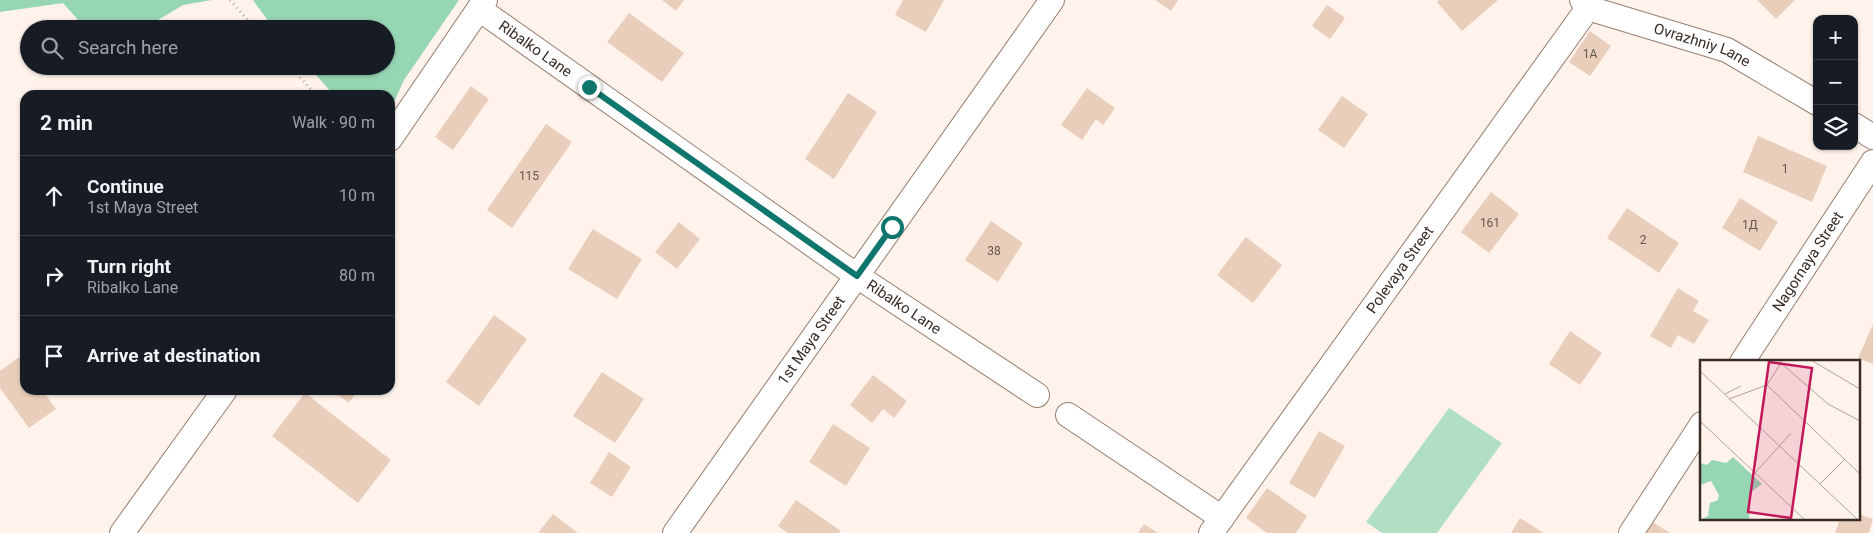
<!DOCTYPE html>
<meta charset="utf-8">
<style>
body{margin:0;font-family:Roboto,sans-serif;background:#242831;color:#f1f3f6}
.controls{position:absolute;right:15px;top:15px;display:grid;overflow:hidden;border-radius:10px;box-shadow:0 1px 4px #0004}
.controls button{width:45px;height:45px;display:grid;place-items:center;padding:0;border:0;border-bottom:1px solid #363941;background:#171b24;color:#f1f3f6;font:25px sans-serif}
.stop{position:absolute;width:15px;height:15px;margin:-11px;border:4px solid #0f766e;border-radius:50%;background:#fff}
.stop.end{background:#0f766e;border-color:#fff;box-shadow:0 1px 5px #0008}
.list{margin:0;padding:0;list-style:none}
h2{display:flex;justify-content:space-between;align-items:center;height:65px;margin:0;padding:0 20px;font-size:21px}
h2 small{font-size:16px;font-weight:400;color:#9ea1a6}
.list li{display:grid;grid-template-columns:32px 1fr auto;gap:15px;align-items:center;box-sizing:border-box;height:80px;padding:0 20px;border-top:1px solid #363941}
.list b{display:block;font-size:19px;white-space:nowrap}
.list p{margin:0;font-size:16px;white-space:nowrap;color:#9ea1a6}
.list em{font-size:16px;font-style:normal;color:#9ea1a6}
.icon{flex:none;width:28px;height:28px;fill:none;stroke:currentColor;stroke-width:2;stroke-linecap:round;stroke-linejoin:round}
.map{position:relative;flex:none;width:1873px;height:533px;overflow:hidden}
.search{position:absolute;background:#171b24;box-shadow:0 1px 4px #0004;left:20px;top:20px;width:375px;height:55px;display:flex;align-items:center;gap:12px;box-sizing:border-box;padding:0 18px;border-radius:28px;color:#9ea1a6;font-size:19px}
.panel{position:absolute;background:#171b24;box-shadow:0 1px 4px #0004;left:20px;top:90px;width:375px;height:305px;border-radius:15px}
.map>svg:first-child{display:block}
.green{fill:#b1dfc4}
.forest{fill:#97d6b3}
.building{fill:#e9cfbb}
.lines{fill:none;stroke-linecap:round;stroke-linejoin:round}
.minor-casing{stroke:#977d6d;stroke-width:26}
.path{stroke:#b8ada6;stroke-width:3;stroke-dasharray:1 4;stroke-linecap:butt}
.minor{stroke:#fff;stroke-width:24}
.route{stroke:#0f766e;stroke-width:6}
.labels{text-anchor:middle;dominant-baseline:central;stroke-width:5;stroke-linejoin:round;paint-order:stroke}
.number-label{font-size:12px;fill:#64564b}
.street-label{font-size:15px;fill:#382d26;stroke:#fff}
.inset-road{fill:none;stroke:#afa49d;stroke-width:1}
.view{fill:#c2185b;fill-opacity:0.15;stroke:#c2185b;stroke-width:2.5}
.inset-edge{fill:none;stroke:#382d26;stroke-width:2.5}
</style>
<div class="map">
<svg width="1873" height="533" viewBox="0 0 1873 533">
<rect width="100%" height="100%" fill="#fff3ec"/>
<!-- green -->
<path class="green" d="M1449,408L1502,443L1437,533H1382L1366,522Z"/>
<!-- forest -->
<path class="forest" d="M0,0H212L183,5L153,23L134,29H86L63,3L0,12Z
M253,0H459L404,80L390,111V95H334L308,66H386V29H274Z"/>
<!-- building -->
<path class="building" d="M662,0H684L676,11Z
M903,0H944L926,32L895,15Z
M1155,0H1178L1171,11Z
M1439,0H1498L1462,31L1437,2Z
M1757,0H1795L1776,19Z
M1327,5L1345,18L1330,39L1312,26Z
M629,13L684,53L662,82L607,42Z
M1590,31L1611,46L1590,76L1569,62Z
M471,86L489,99L453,150L435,137Z
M1087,88L1115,108L1103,125L1096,119L1082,140L1061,125Z
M848,93L877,112L834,179L805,159Z
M1342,96L1368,114L1344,148L1318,130Z
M546,124L572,142L512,228L487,210Z
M1758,136L1827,166L1812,202L1743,172Z
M1491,192L1519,214L1489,253L1461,232Z
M1740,198L1778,222L1760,251L1722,228Z
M1627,208L1679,243L1659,273L1607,238Z
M991,221L1023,243L998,282L965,260Z
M679,222L700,239L677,269L655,252Z
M593,229L642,259L617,299L568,269Z
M1246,237L1282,265L1253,303L1217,275Z
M1678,288L1699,301L1693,311L1709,320L1694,344L1678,335L1671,348L1650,336Z
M494,315L527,339L479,406L446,382Z
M1873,324V364L1858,358Z
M1570,331L1602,353L1580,385L1549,364Z
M19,357L25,366V390H42L56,409L29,428L0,388V371Z
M602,372L644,399L615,443L573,416Z
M873,375L907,401L894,418L883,409L872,423L850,405Z
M331,390H358L349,403Z
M305,393L391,460L358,503L272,436Z
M833,424L870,448L846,486L809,462Z
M1319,431L1345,446L1315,498L1289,483Z
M609,452L631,467L612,497L590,483Z
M1267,488L1307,516L1296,533H1267L1246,518Z
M796,500L841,531L839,533H788L778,526Z
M553,514L578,533H538Z
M1859,514L1873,519L1869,533H1835L1840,519H1859Z
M1520,518L1544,533H1511Z
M1653,522L1670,533H1646Z
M1144,524L1158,533H1138Z"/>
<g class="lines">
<defs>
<g id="minor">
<path id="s1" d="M1582,0L1588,8L1727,50L1817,103"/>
<path id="s2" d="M479,9L857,276L1037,395"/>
<path d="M1854,125L1873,137"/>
<path d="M390,139L485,0"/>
<path id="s3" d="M1742,362L1873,162"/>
<path d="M1068,415L1222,518"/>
<path d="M122,533L225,390"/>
<path id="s4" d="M675,533L1052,0"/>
<path id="s5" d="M1211,533L1588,8"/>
<path d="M1631,533L1702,424"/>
</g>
</defs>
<!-- minor casing -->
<use href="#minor" class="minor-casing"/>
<!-- path -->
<path class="path" d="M230,0L256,29
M290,66L316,95"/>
<!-- minor -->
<use href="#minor" class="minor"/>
</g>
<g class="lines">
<!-- route -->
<path class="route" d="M589,87L857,276L892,227"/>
</g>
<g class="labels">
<!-- number labels -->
<g class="number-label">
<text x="1590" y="54">1А</text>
<text x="1785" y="169">1</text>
<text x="529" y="176">115</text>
<text x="1490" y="223">161</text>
<text x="1750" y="225">1Д</text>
<text x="1643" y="240">2</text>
<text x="994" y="251">38</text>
</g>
<!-- street labels -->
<g class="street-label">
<text stroke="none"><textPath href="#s1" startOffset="130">Ovrazhniy Lane</textPath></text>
<text stroke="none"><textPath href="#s2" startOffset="69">Ribalko Lane</textPath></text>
<text stroke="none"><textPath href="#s3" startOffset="120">Nagornaya Street</textPath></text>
<text stroke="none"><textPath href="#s5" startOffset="324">Polevaya Street</textPath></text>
<text stroke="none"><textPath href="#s2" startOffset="519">Ribalko Lane</textPath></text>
<text stroke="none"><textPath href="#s4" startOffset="236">1st Maya Street</textPath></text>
</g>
</g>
<!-- overview -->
<g transform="translate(1700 360)">
<rect width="160" height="160" fill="#fff3ec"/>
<path d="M33,97L62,124L51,132L49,160H0L8,156L10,143L18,140L19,135L11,121L0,125V103L7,105L12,100L26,103Z" fill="#97d6b3"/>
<path class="inset-road" d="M111,0L160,29M81,3L128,44L160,61M0,11L158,160M67,25L160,114M25,34L41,26M29,39L67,25L81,3L79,0M0,61L105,160M54,114L91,73M120,124L145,99"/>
<path class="view" d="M69,2L112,8L91,158L48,152Z"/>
<rect width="160" height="160" class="inset-edge"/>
</g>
</svg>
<div class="controls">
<button>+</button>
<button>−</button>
<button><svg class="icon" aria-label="layers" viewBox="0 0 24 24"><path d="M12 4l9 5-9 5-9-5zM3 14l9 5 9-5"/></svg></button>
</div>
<div class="stop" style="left:892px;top:227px"></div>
<div class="stop end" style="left:589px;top:87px"></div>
<div class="search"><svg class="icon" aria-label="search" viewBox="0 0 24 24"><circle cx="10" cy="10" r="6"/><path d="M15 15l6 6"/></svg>Search here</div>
<section class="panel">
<h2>2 min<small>Walk · 90 m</small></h2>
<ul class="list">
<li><svg class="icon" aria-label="ahead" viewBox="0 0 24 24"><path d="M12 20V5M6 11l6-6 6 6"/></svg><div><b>Continue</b><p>1st Maya Street</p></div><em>10 m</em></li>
<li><svg class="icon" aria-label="right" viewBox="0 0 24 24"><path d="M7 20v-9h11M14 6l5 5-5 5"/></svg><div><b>Turn right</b><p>Ribalko Lane</p></div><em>80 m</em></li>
<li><svg class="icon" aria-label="arrive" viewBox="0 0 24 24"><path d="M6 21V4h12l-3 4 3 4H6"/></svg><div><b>Arrive at destination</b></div></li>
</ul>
</section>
</div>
